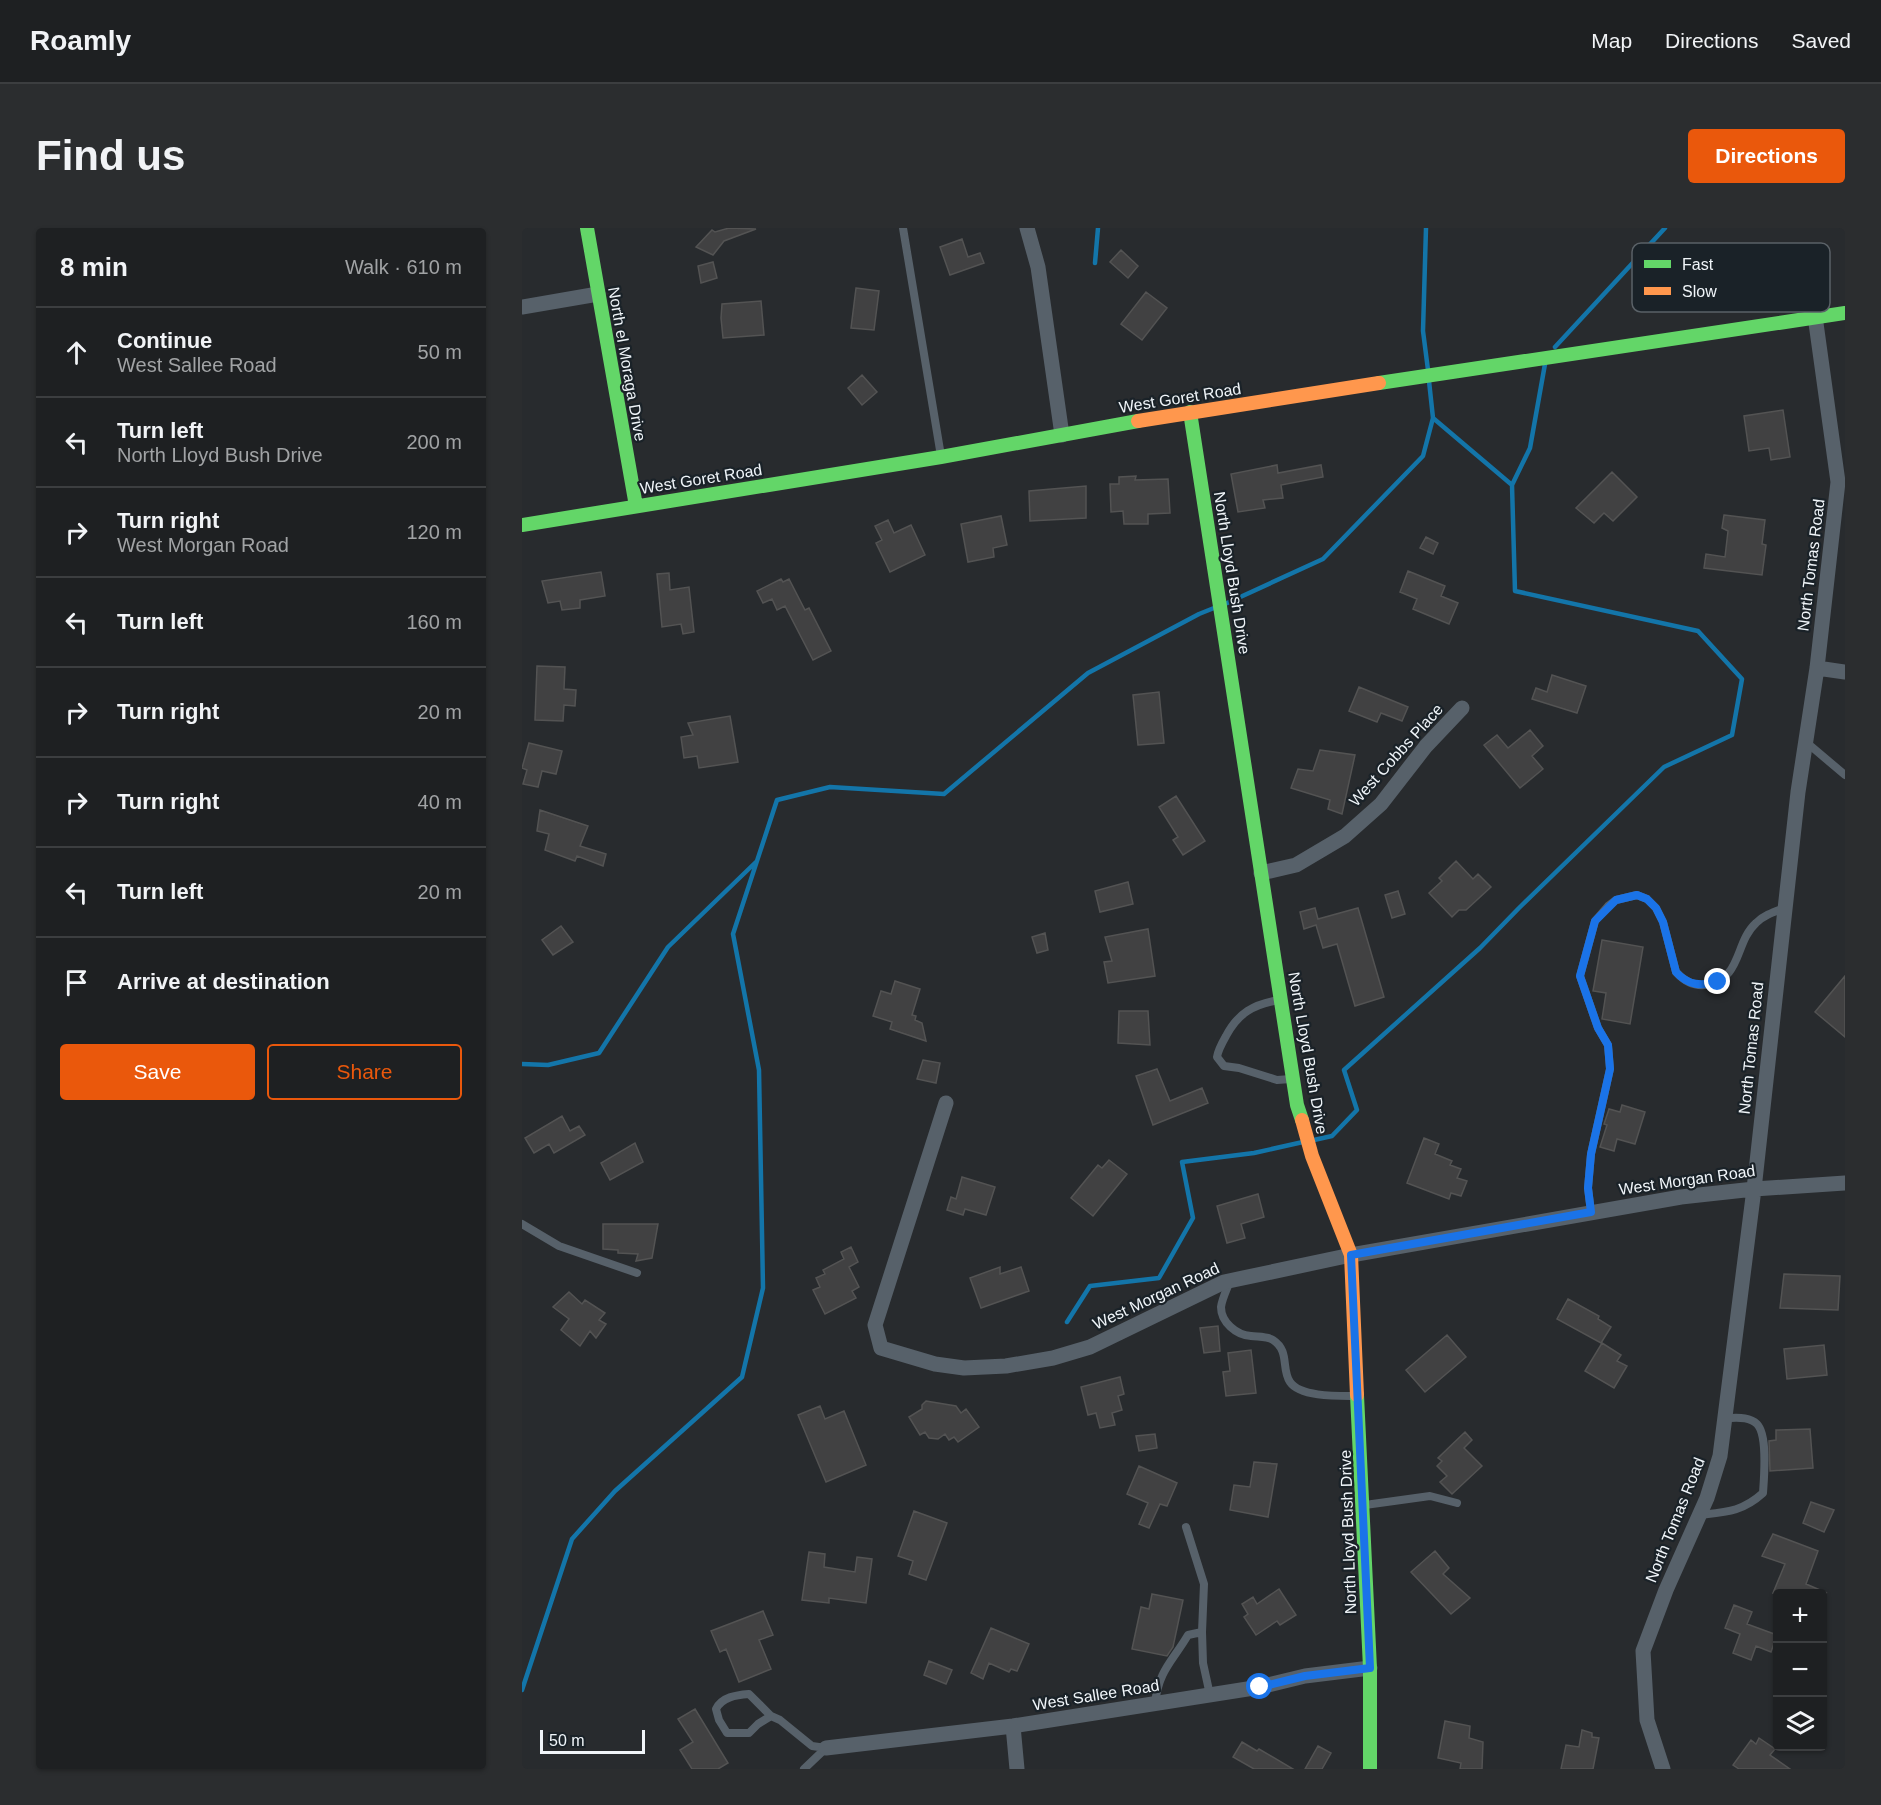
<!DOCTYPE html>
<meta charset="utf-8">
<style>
body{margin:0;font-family:Arial,sans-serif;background:#2b2d2f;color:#f1f3f6}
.controls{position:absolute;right:18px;bottom:18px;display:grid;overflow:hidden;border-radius:6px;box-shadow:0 2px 4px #0004}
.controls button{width:54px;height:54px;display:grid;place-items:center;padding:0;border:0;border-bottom:2px solid #3c3e40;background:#1e2022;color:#f1f3f6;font:30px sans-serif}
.scale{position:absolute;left:18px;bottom:15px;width:105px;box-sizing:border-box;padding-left:6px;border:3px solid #f0f5f9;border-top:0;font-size:16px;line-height:21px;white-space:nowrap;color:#f0f5f9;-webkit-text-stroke:4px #1a2228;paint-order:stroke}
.stop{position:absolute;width:18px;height:18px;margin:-14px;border:4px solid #1a73e8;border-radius:50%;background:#fff}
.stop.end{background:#1a73e8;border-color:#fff;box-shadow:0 2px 6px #0008}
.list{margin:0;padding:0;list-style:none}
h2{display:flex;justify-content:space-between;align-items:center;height:78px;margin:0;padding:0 24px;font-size:26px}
h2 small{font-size:20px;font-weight:400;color:#a1a3a5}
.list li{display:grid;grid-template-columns:39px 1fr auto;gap:18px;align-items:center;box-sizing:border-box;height:90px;padding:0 24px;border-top:2px solid #3c3e40}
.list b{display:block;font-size:22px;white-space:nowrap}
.list p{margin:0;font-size:20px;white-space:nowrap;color:#a1a3a5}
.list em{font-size:20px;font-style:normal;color:#a1a3a5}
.actions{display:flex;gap:12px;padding:18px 24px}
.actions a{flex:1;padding:14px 0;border:2px solid #ea580c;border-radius:6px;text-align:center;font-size:21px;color:#ea580c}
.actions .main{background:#ea580c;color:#fff}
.icon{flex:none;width:33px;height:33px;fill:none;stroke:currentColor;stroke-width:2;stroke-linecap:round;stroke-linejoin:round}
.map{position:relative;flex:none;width:1323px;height:1541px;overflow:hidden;border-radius:6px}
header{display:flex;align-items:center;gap:36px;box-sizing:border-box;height:84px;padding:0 30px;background:#1e2022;border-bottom:2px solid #3c3e40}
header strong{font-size:28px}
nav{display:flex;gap:33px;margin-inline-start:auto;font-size:21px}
.intro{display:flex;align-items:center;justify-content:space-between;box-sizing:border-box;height:144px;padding:0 36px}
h1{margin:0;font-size:42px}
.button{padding:15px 27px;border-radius:6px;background:#ea580c;color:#fff;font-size:21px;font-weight:700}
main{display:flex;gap:36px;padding:0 36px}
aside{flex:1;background:#1e2022;border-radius:6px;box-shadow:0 2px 4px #0004}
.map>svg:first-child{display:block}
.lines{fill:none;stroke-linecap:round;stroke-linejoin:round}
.stream{stroke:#1375a9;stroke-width:4.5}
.building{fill:#414142;stroke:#535353;stroke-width:1.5}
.lane{stroke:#57616a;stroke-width:8}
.street{stroke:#57616a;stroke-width:15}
.fast{stroke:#63d668;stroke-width:14}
.slow{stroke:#ff974d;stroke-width:14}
.route{stroke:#1a73e8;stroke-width:8}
.labels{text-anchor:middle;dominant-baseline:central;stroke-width:4.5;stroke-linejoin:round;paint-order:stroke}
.street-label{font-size:16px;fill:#f0f5f9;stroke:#1a2228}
.key{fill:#1a2228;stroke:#5a6167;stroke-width:1.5}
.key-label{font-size:16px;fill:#f0f5f9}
</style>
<header>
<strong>Roamly</strong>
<nav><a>Map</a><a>Directions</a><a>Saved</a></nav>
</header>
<div class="intro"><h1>Find us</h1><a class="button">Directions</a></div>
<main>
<aside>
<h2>8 min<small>Walk · 610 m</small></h2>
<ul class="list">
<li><svg class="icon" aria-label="ahead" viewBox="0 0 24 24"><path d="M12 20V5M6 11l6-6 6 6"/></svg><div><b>Continue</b><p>West Sallee Road</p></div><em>50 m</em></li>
<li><svg class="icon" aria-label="left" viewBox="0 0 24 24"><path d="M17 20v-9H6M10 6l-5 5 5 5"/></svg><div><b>Turn left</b><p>North Lloyd Bush Drive</p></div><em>200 m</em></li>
<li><svg class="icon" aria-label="right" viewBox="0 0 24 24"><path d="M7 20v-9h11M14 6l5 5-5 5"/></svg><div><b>Turn right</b><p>West Morgan Road</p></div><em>120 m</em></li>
<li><svg class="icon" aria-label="left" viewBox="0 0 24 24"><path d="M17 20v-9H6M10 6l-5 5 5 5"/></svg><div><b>Turn left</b></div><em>160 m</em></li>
<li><svg class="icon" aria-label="right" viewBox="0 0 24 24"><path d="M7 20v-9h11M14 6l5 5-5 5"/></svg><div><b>Turn right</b></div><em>20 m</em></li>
<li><svg class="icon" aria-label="right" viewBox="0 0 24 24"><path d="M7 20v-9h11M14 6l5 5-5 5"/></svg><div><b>Turn right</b></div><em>40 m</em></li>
<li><svg class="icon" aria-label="left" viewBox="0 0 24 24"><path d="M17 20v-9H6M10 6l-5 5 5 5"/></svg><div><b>Turn left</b></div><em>20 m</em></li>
<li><svg class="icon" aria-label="arrive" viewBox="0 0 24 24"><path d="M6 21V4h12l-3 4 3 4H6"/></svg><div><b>Arrive at destination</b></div></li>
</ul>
<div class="actions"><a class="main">Save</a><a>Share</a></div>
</aside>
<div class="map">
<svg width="1323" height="1541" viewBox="0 0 1323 1541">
<rect width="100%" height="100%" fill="#282b2e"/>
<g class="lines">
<!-- stream -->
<path class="stream" d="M904,0L901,103L906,142
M573,35L576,0
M1033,119L1143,0
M990,257L1008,220L1023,136
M703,376L801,331L901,228L911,190L907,153
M0,836L26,837L77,825L146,719L234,634
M792,912L810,908L835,882L822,842L958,720L997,680L1142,539L1210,507L1220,451L1176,403L993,363L990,257L911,190
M545,1094L568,1058L637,1050L671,990L660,934L732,925L781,914
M0,1462L50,1311L93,1263L220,1149L241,1060L237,842L211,706L255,572L308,559L422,566L566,445L677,386L692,380"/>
</g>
<!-- building -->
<path class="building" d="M207,0L234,1L202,13L191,27L174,19L190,2L193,4Z
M440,11L446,29L458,25L462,35L428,47L418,19Z
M599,22L616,38L606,50L588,34Z
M191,34L195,50L179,55L176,38Z
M334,60L357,63L352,102L329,100Z
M624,64L645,80L620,112L599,96Z
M239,73L242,107L201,110L199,90L200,76Z
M340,147L355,164L340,177L326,160Z
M1261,182L1268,229L1249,232L1247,220L1227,223L1222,188Z
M755,237L756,245L799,237L801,249L759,257L761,270L741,272L743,280L716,284L709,246Z
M1090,244L1115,269L1091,293L1082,285L1072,295L1054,280Z
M614,248L613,252L646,251L648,285L626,286V296H602L601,283L589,284L588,256H597V249Z
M564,258V290L508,293L507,263Z
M1202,287L1243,292L1240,316L1244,317L1240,347L1182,340L1184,326L1203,329L1206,303L1200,300Z
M479,288L485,317L471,320L472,329L446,334L439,296Z
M366,292L372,305L389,297L403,327L368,344L354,315L360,312L353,298Z
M904,309L916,315L911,326L898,320Z
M886,343L923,358L919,368L936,375L927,396L891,381L895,371L878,364Z
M79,344L83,368L58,372V380L40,382L38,373L26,375L20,353Z
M147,345L148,362L167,359L172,404L161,406L159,396L140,399L135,346Z
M259,351L261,354L267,351L283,382L287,380L309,423L291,432L263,378L255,382L250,371L241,375L235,363Z
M15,438L43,439L42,461L54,462L53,478L42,477L41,493L13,492Z
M1030,447L1064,458L1055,485L1010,471L1014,460L1025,464Z
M837,459L886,479L880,493L859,485L855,494L827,483Z
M637,464L642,515L616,517L611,467Z
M208,488L216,534L177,540L175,528L162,530L159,509L171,507L166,495Z
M1008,502L1021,518L1010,528L1021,541L998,560L962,517L975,507L986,520Z
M7,515L40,523L34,546L20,543L16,559L1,556L5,542L0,540Z
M798,522L833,527L820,586L806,581L808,572L769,560L776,541L791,543Z
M654,568L683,613L661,627L651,612L656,609L637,579Z
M18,582L66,598L58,618L84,626L81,638L55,628L53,633L23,622L27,606L15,603Z
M934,633L951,651L956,646L969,659L944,682H937L930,689L907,665L920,653L917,650Z
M606,654L611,676L578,684L573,663Z
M876,663L883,686L870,690L863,667Z
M793,680L796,691L836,680L862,769L833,778L815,716L801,720L794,697L782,701L778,684Z
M39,698L51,714L31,727L20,712Z
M626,701L633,748L586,755L582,734L590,733L583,709Z
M523,705L526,722L515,725L510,709Z
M1080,712L1121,719L1108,796L1080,791L1084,765L1071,763Z
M1323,748V809L1293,784Z
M373,753L398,761L390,787L394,788L393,792L400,795L404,813L368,801L370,794L351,788L359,763L369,766Z
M597,783H626L628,817L596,815Z
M401,832L418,835L414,855L395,851Z
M635,841L648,873L680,860L686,875L631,897L614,848Z
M1100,877L1123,884L1113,916L1095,911L1092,923L1078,919L1085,897L1082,896L1087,881L1098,884Z
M40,888L48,903L57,898L63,907L32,925L27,916L12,925L3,910Z
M902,910L917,916L913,926L930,933L928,937L939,941L935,950L945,953L939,968L929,965L927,971L885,955Z
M113,915L121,934L88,952L79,935Z
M587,932L605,946L571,988L549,970L576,937L580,940Z
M440,949L473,959L464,987L443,981L441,987L425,982L429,969L434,971Z
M736,966L742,989L719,996L723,1010L705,1015L695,978Z
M81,996H136L130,1030L114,1033L116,1026L96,1025V1022L81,1021Z
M329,1019L336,1034L327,1039L337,1059L330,1063L334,1070L303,1086L291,1062L298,1059L294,1050L303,1046L301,1042L322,1031L319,1024Z
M478,1039V1046L499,1039L507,1063L459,1080L448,1050Z
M1262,1046L1318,1048L1316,1082L1258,1080Z
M47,1064L60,1076L63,1072L83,1085L77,1092L84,1096L74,1110L68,1103L58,1118L39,1102L47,1091L31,1079Z
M1046,1071L1077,1088L1076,1091L1089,1099L1079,1115L1035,1091Z
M696,1098L698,1123L682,1125L678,1100Z
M925,1107L944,1129L903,1164L884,1142Z
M1080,1115L1099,1127L1095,1133L1105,1138L1092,1160L1063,1143Z
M1302,1117L1305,1147L1265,1151L1262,1121Z
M729,1122L734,1165L704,1168L701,1144L708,1143L706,1125Z
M598,1149L602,1166L596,1168L600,1182L590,1185L593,1197L578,1200L574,1185L566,1187L559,1159Z
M404,1173L434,1178L439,1185L444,1181L457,1199L436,1214L432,1209L427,1212L423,1206L416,1211L407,1210L403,1204L398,1207L387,1189L400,1181V1177Z
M298,1178L303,1191L322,1183L344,1237L304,1254L276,1187Z
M1288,1201L1291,1240L1248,1243L1247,1213L1254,1212V1202Z
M943,1204L950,1212L942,1220L960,1238L930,1266L918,1254L925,1248L915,1238L920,1233L916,1230Z
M633,1206L635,1220L617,1223L614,1208Z
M732,1234L755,1236L746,1289L708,1282L712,1257L728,1259Z
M617,1238L655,1255L645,1278L638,1276L627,1300L617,1296L626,1275L605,1266Z
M1289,1274L1312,1282L1302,1304L1281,1295Z
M392,1283L425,1295L404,1352L387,1346L391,1333L376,1328Z
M1251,1306L1296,1323L1284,1356L1305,1365H1251L1263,1336L1240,1328Z
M913,1323L927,1340L921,1346L948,1370L929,1386L889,1344Z
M287,1324L303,1326L302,1339L333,1344L335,1329L350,1331L344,1375L307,1370V1375L280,1372Z
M757,1361L774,1387L758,1397L755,1393L734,1407L722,1389L726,1386L720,1376L731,1369L735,1376Z
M630,1366L661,1372L651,1419L645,1428L610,1421L619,1379L627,1381Z
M1212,1377L1230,1384L1225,1396L1255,1407L1249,1424L1234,1418L1229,1432L1211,1425L1218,1406L1203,1400Z
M241,1383L251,1407L237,1412L249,1441L217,1454L204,1421L198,1424L189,1403Z
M469,1400L507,1416L495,1443L489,1441L487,1444L467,1435L461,1451L449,1445Z
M407,1433L430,1442L424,1456L402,1447Z
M173,1481L206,1535L196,1541H170L158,1522L171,1514L156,1491Z
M923,1493L948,1498L947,1510L961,1514L960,1541H938L939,1535L916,1530Z
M1060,1502L1070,1505V1509L1077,1510L1071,1541H1039L1044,1517L1057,1519Z
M1237,1510L1253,1521L1248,1527L1268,1541H1217L1211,1537L1229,1512L1234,1516Z
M720,1514L735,1523L737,1521L771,1541H732L711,1529Z
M796,1518L809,1525L800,1541H783Z"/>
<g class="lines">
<!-- lane -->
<path class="lane" d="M381,0L419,228
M1284,514L1323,547
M757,772C732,776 716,785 704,808C700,815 696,822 695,829L702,838L717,840L755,852L769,851
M1069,984L1066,960L1069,926L1088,841L1086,817L1076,800L1058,748L1073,693L1086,678L1094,672L1115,667L1125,671L1134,680L1141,694L1154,744C1162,753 1172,758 1183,757C1221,751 1212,715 1234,695C1242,687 1252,684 1263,680
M0,996L37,1018L115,1045
M708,1053C705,1061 700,1071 699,1079C699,1094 714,1107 729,1108C736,1109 745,1108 751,1112C768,1123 759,1141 768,1154C778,1169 816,1168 833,1168
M843,1277L908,1268L935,1275
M1177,1287C1204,1284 1220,1284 1241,1265C1242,1250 1246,1207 1235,1196C1227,1188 1214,1190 1204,1190
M664,1299L682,1356L680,1404L681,1435L688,1467
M633,1475C637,1442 650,1434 666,1407L680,1404
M249,1488L227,1466C214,1467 200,1469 194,1481L197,1492L205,1505H227L236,1496L249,1488L258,1492L290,1518L304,1520
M282,1541L304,1520"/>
<!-- street -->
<path class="street" d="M505,0L516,39L540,207
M0,79L76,66
M1295,440L1323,444
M739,645L774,637L823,608L859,576L904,518L940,480
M424,875L353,1097L359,1120L413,1136L442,1140L484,1138L531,1130L568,1119L702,1054L829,1027L1159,969L1232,961L1323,955
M491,1498L495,1541
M304,1520L491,1498L738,1459L783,1448L848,1440
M1141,1541L1125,1492L1121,1423L1144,1362L1185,1270L1198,1228L1232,961L1276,564L1295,440L1316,254L1293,88"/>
<!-- fast -->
<path class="fast" d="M65,0L114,278
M857,155L1323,85
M668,184L775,877L780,892
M0,297L419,229L616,193
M835,1167L848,1440V1541"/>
<!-- slow -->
<path class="slow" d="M616,193L857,155
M780,892L790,928L829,1027L835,1167"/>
</g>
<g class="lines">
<!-- route -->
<path class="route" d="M738,1459L783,1448L848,1440L829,1027L1069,984L1066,960L1069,926L1088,841L1086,817L1076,800L1058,748L1073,693L1094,672L1115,667L1125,671L1134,680L1141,694L1154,744C1166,758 1180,758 1196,754"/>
</g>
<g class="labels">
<!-- street labels -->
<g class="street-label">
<text transform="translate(105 136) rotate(80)">North el Moraga Drive</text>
<text transform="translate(658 170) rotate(-9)">West Goret Road</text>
<text transform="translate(179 251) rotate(-9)">West Goret Road</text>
<text transform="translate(1289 337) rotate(-83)">North Tomas Road</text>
<text transform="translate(710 345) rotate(81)">North Lloyd Bush Drive</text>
<text transform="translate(874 527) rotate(-48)">West Cobbs Place</text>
<text transform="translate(1229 820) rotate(-84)">North Tomas Road</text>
<text transform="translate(786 825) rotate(80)">North Lloyd Bush Drive</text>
<text transform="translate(1165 952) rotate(-8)">West Morgan Road</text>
<text transform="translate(634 1068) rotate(-25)">West Morgan Road</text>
<text transform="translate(1153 1292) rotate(-68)">North Tomas Road</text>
<text transform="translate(826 1304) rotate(-92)">North Lloyd Bush Drive</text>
<text transform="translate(574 1467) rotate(-9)">West Sallee Road</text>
</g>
</g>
<!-- legend -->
<rect x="1110" y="15" width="198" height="69" rx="9" class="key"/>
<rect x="1122" y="32" width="27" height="8" fill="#63d668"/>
<rect x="1122" y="59" width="27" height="8" fill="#ff974d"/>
<g class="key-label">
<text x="1160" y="42">Fast</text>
<text x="1160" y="69">Slow</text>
</g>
</svg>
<div class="controls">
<button>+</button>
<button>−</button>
<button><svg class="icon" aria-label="layers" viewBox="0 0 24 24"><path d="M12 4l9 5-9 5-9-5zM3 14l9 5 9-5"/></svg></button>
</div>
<div class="scale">50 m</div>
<div class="stop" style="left:738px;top:1459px"></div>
<div class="stop end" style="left:1196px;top:754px"></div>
</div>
</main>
